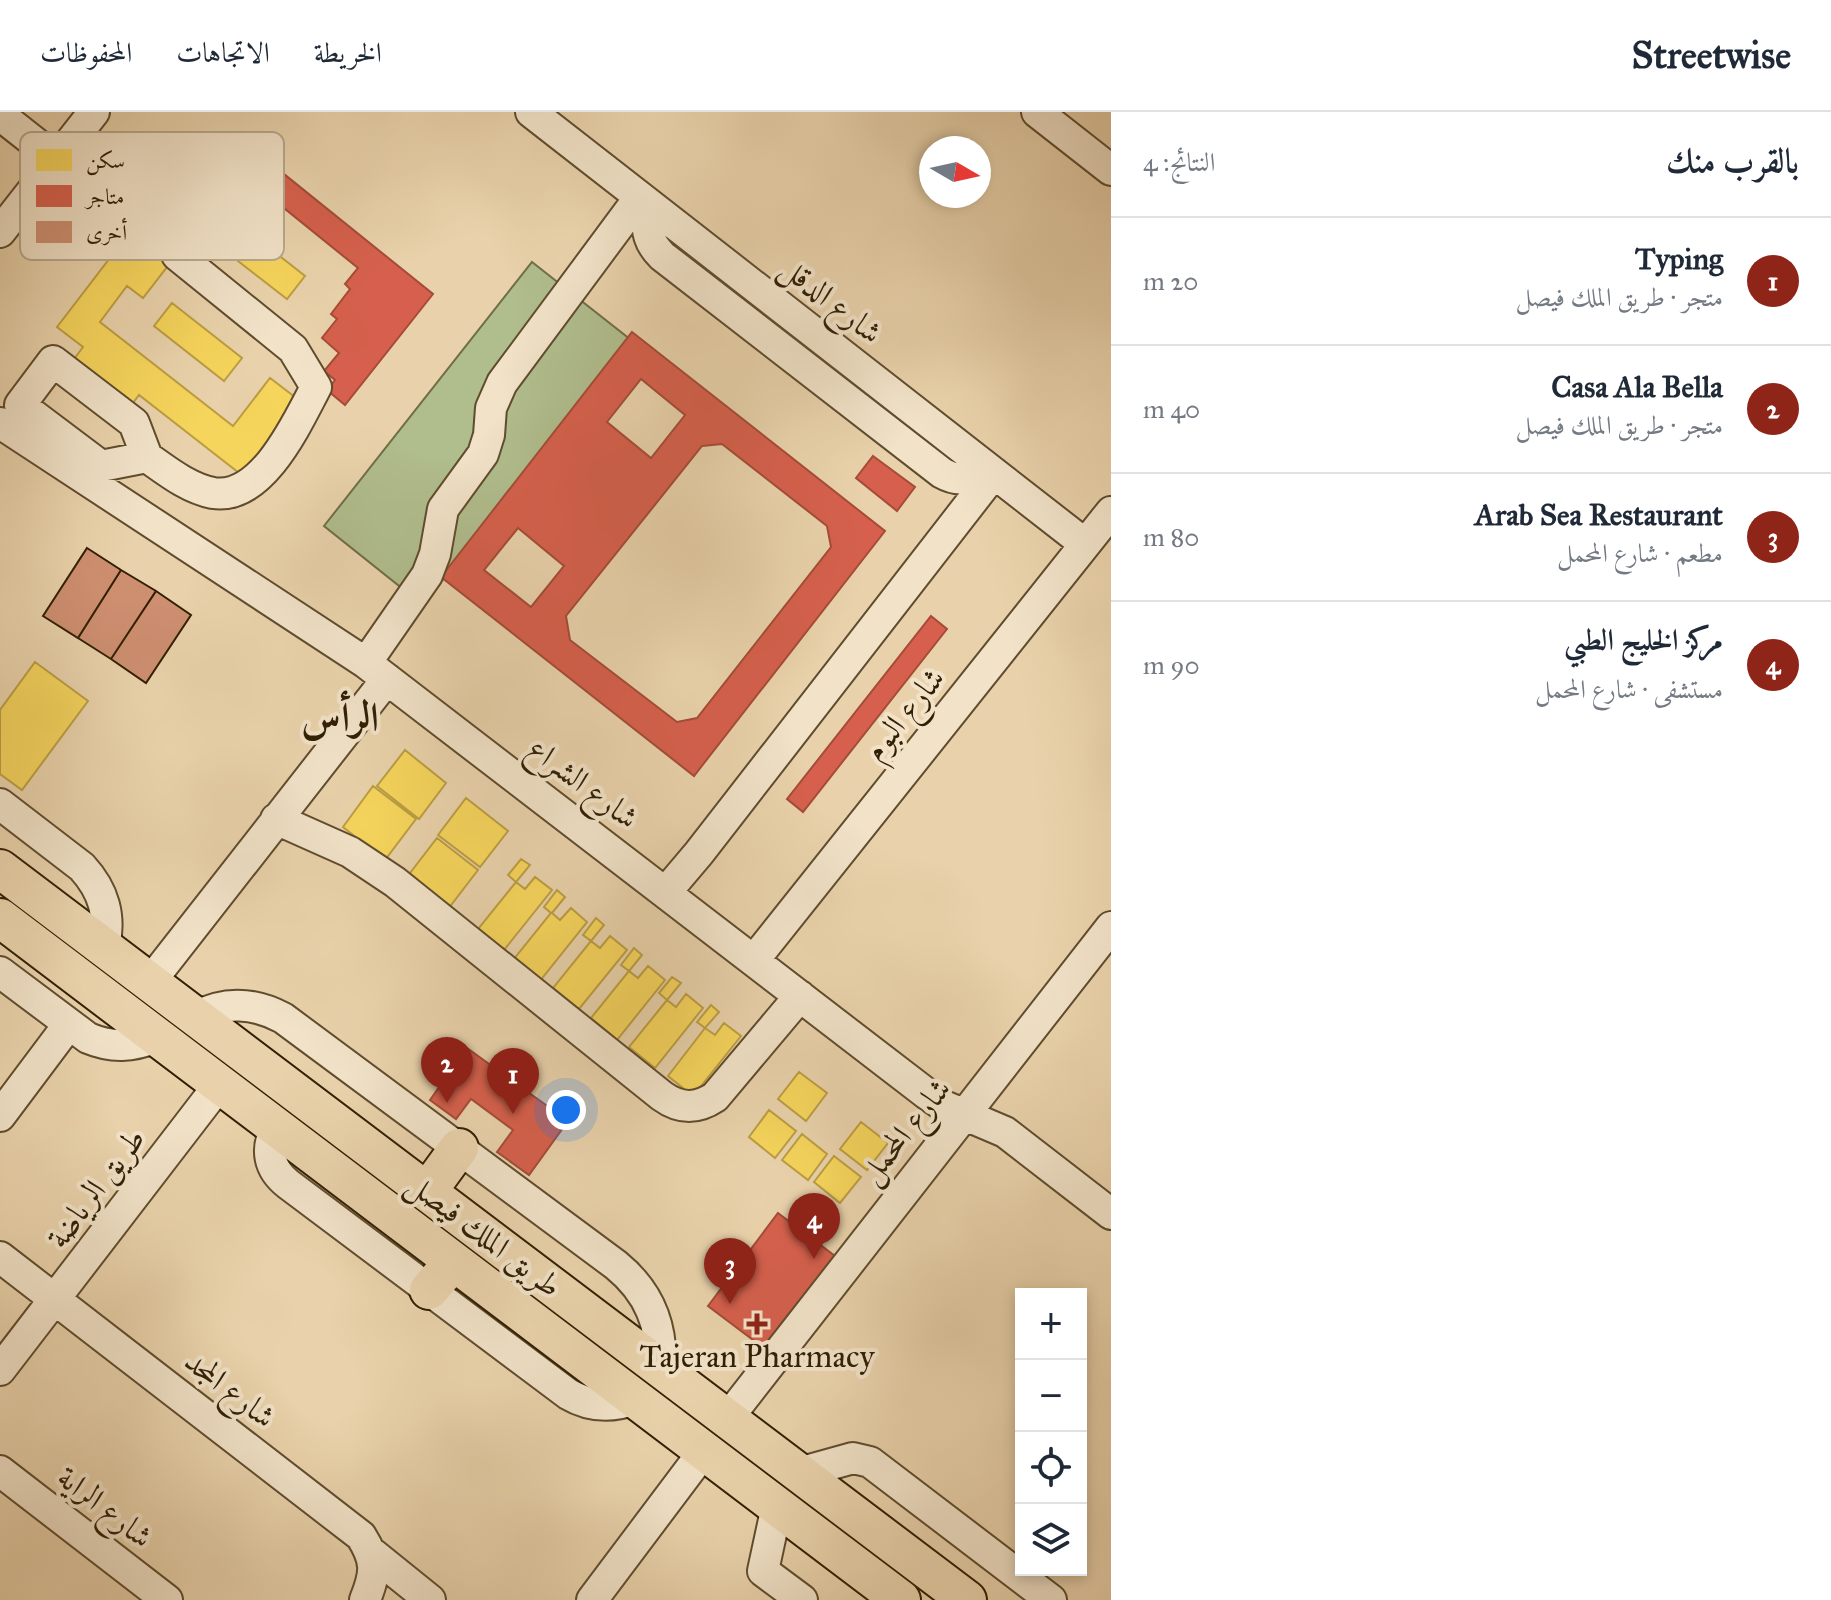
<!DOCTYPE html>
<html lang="ar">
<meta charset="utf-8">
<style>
body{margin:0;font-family:"IM FELL Great Primer",Amiri,serif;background:#f6f6f7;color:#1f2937;direction:rtl}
.controls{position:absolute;right:24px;bottom:24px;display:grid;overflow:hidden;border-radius:0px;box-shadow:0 4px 12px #0003}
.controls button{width:72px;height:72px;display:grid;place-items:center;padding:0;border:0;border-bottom:2px solid #e0e1e3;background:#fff;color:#1f2937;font:40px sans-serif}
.compass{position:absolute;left:919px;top:24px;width:72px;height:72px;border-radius:50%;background:#fff;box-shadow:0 4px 12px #0003;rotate:99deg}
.you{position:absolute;left:566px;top:998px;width:28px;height:28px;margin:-20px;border:6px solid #fff;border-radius:50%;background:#1a73e8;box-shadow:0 0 0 12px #1a73e833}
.badge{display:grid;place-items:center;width:52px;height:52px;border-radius:50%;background:#8f2418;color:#fff;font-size:26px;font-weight:700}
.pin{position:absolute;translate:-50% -66px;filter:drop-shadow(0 2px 4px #0008)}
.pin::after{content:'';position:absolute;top:42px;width:28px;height:24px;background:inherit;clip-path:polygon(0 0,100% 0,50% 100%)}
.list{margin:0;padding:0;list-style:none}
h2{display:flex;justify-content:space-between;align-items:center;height:104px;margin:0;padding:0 32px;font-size:34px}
h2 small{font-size:26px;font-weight:400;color:#747a83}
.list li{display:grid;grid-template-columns:52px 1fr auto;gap:24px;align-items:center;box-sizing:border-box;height:128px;padding:0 32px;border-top:2px solid #e0e1e3}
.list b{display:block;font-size:30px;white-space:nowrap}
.list p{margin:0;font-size:26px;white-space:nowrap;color:#747a83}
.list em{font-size:26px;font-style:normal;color:#747a83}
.icon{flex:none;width:44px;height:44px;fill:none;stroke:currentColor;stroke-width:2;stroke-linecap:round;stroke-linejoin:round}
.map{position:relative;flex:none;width:1111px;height:1488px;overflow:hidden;direction:ltr}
header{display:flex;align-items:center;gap:48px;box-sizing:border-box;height:112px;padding:0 40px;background:#fff;border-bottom:2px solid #e0e1e3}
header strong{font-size:38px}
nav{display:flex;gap:44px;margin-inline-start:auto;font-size:28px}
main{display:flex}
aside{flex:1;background:#fff}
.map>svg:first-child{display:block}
.garden{fill:#b0bd8d;stroke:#706e48;stroke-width:2}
.homes{fill:#f6d55c;stroke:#bb9e42;stroke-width:2}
.shops{fill:#d6604d;stroke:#a44c37;stroke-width:2;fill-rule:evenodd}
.building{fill:#ce8f71;stroke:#311f04;stroke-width:2}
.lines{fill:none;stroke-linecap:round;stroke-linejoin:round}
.minor-tunnel{stroke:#c4ae8a;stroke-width:30;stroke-dasharray:30 15;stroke-linecap:butt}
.minor-casing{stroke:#5f4c2e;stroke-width:34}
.major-casing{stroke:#311f04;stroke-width:42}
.minor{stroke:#f1e2c8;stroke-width:30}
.major{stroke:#e9d2ab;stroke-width:38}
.poi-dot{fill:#8f2418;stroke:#f1e2c8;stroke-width:3}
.labels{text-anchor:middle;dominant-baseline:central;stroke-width:8;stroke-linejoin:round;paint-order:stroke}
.street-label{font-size:32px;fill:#311f04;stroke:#f1e2c8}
.poi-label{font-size:32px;fill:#311f04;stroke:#f1e2c8}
.district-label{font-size:40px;font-weight:bold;fill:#311f04;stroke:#f1e2c8}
.key{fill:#f1e2c8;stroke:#b7a88d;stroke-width:2}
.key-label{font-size:22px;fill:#311f04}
</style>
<header>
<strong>Streetwise</strong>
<nav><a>الخريطة</a><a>الاتجاهات</a><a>المحفوظات</a></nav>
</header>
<main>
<aside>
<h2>بالقرب منك<small>النتائج: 4</small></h2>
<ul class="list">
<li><span class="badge">1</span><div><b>Typing</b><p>متجر · طريق الملك فيصل</p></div><em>20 m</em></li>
<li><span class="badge">2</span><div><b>Casa Ala Bella</b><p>متجر · طريق الملك فيصل</p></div><em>40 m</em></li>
<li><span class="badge">3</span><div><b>Arab Sea Restaurant</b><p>مطعم · شارع المحمل</p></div><em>80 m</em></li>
<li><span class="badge">4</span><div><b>مركز الخليج الطبي</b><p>مستشفى · شارع المحمل</p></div><em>90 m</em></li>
</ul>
</aside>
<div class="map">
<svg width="1111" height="1488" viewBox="0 0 1111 1488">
<rect width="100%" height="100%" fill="#e9d2ab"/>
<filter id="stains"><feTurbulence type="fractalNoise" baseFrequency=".0025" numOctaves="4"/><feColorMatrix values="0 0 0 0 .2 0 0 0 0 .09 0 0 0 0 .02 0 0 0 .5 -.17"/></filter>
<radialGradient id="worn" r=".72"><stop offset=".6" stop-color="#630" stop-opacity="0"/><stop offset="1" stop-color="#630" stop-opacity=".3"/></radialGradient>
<!-- garden -->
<path class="garden" d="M532,150L631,228L423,493L324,414Z"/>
<!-- homes -->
<path class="homes" d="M172,65L212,97L143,186L127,174L100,210L233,314L270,266L300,289L243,364L139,283L127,299L69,254L83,235L57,215Z
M234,108L305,164L287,187L216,132Z
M172,191L242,246L224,269L154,214Z
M35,550L88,589L22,678L0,662V598Z
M405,638L446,671L419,707L377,674Z
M373,674L416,707L385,748L343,715Z
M466,686L508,719L480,755L438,723Z
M437,726L478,758L448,797L407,765Z
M521,747L530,753L516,770L525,777L535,765L552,778L504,838L478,817L516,770L508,763Z
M557,778L565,785L552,801L560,808L571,796L587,810L539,870L513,848L551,801L544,795Z
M596,806L604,813L591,829L600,836L610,824L627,838L579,897L553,876L591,829L583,823Z
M634,836L642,843L629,859L638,866L648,854L665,868L617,928L591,906L629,859L621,853Z
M672,865L681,871L667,888L676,895L686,882L703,896L655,956L629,935L667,888L659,881Z
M711,893L719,900L705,916L697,910Z
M724,911L741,924L693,984L668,964L705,916L715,923Z
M799,960L827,981L806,1009L778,987Z
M769,998L796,1019L775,1046L749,1025Z
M861,1010L888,1031L867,1058L840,1037Z
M802,1022L827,1042L808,1068L782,1048Z
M834,1044L861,1065L840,1091L814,1070Z"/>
<!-- shops -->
<path class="shops" d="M243,29L433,182L345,293L327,278L335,268L324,259L339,241L322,226L337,207L331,202L350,177L345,172L358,156L227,50Z
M632,220L885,419L694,664L441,465ZM641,267L685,303L651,346L607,310ZM722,332L827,414L831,435L697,606L677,610L570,528L566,504L702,334ZM518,416L564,454L531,495L484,458Z
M873,344L915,375L897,399L856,366Z
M931,504L947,517L803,700L787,687Z
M467,936L568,1009L529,1063L497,1040L513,1018L471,987L456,1007L430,988Z
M778,1101L835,1144L765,1237L708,1194Z"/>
<!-- building -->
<path class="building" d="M87,436L121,458L78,526L43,504Z
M121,458L156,479L111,547L78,526Z
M156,479L191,503L146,571L111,547Z"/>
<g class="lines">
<!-- minor-tunnel -->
<path class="minor-tunnel" d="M137,111L177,143"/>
<defs>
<path id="minor" d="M531,0L1085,432
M1037,0L1111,58
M0,3L137,111
M652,95C644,114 647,129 662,144L942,361C958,370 972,368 985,354
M0,120L94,0
M53,249L134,311L147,345L101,354L20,293Z
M0,311L366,551L927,982L944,994L1005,1020L1111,1102
M147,345C167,359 188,376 213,381C262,389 297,311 316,275L293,237L177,143
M366,551L427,463L435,442L443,397L483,342L489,323L491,296L502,271L640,85
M0,692L82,755C104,779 111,804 104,836
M276,707L350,740L395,770L662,984C680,997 697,997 715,985L800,884
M666,780L699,741L994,361
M754,848L1111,400
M0,860L88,926C112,936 132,935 156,925
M150,870L387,567
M195,905C225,889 253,890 283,906L616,1153C649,1180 663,1213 660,1256
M0,1004L69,912
M276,1017C265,1038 269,1057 288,1072L568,1282C590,1295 611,1296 635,1287
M0,1145L361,1424C377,1449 376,1461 365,1488
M0,1258L219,973
M727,1307L1111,815
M0,1359L167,1488
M799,1361L853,1346L870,1350L1051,1488
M777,1394L763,1459L802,1488
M373,1442L430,1488
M592,1488L704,1339"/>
<path id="major" d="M0,757L967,1488
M0,806L901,1488
M427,1080L459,1036
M429,1178L453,1150"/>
</defs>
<!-- minor casing -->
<use href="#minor" class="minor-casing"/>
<!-- major casing -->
<use href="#major" class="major-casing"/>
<!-- minor -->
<use href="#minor" class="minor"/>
<!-- major -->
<use href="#major" class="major"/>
</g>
<!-- markers -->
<path class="poi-dot" d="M753 1200h8v8h8v8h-8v8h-8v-8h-8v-8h8z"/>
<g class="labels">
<!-- street labels -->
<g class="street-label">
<text transform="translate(831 188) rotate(38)">شارع الدقل</text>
<text transform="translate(904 602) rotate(-51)">شارع البوم</text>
<text transform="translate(583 671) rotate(37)">شارع الشراع</text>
<text transform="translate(905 1019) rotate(-51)">شارع المحمل</text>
<text transform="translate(96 1076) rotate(-53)">طريق الرياضة</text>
<text transform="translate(484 1123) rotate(37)">طريق الملك فيصل</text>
<text transform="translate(230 1277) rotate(38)">شارع المجد</text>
<text transform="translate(105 1395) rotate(38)">شارع الراية</text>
</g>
<!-- poi labels -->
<g class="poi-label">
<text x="757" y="1244">Tajeran Pharmacy</text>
</g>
<!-- district labels -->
<g class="district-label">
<text x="340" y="605">الرأس</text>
</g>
</g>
<!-- legend -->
<rect x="20" y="20" width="264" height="128" rx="12" class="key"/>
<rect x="36" y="37" width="36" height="22" fill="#f6d55c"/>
<rect x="36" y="73" width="36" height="22" fill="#d6604d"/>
<rect x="36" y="109" width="36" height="22" fill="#ce8f71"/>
<g class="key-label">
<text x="86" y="56">سكن</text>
<text x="86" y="92">متاجر</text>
<text x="86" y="128">أخرى</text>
</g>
<rect width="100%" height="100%" filter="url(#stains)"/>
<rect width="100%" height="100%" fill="url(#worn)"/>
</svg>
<div class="controls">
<button>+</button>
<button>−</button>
<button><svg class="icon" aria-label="locate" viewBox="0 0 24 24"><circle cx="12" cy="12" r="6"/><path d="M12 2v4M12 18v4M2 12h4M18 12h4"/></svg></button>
<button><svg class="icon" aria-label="layers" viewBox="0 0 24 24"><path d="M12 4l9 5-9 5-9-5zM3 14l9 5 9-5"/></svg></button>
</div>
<svg class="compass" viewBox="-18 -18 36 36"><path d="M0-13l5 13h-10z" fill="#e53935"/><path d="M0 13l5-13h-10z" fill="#747a83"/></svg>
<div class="you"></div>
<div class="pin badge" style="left:513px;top:1002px">1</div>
<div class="pin badge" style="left:447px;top:991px">2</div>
<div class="pin badge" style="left:730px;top:1192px">3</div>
<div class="pin badge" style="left:814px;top:1147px">4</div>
</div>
</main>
